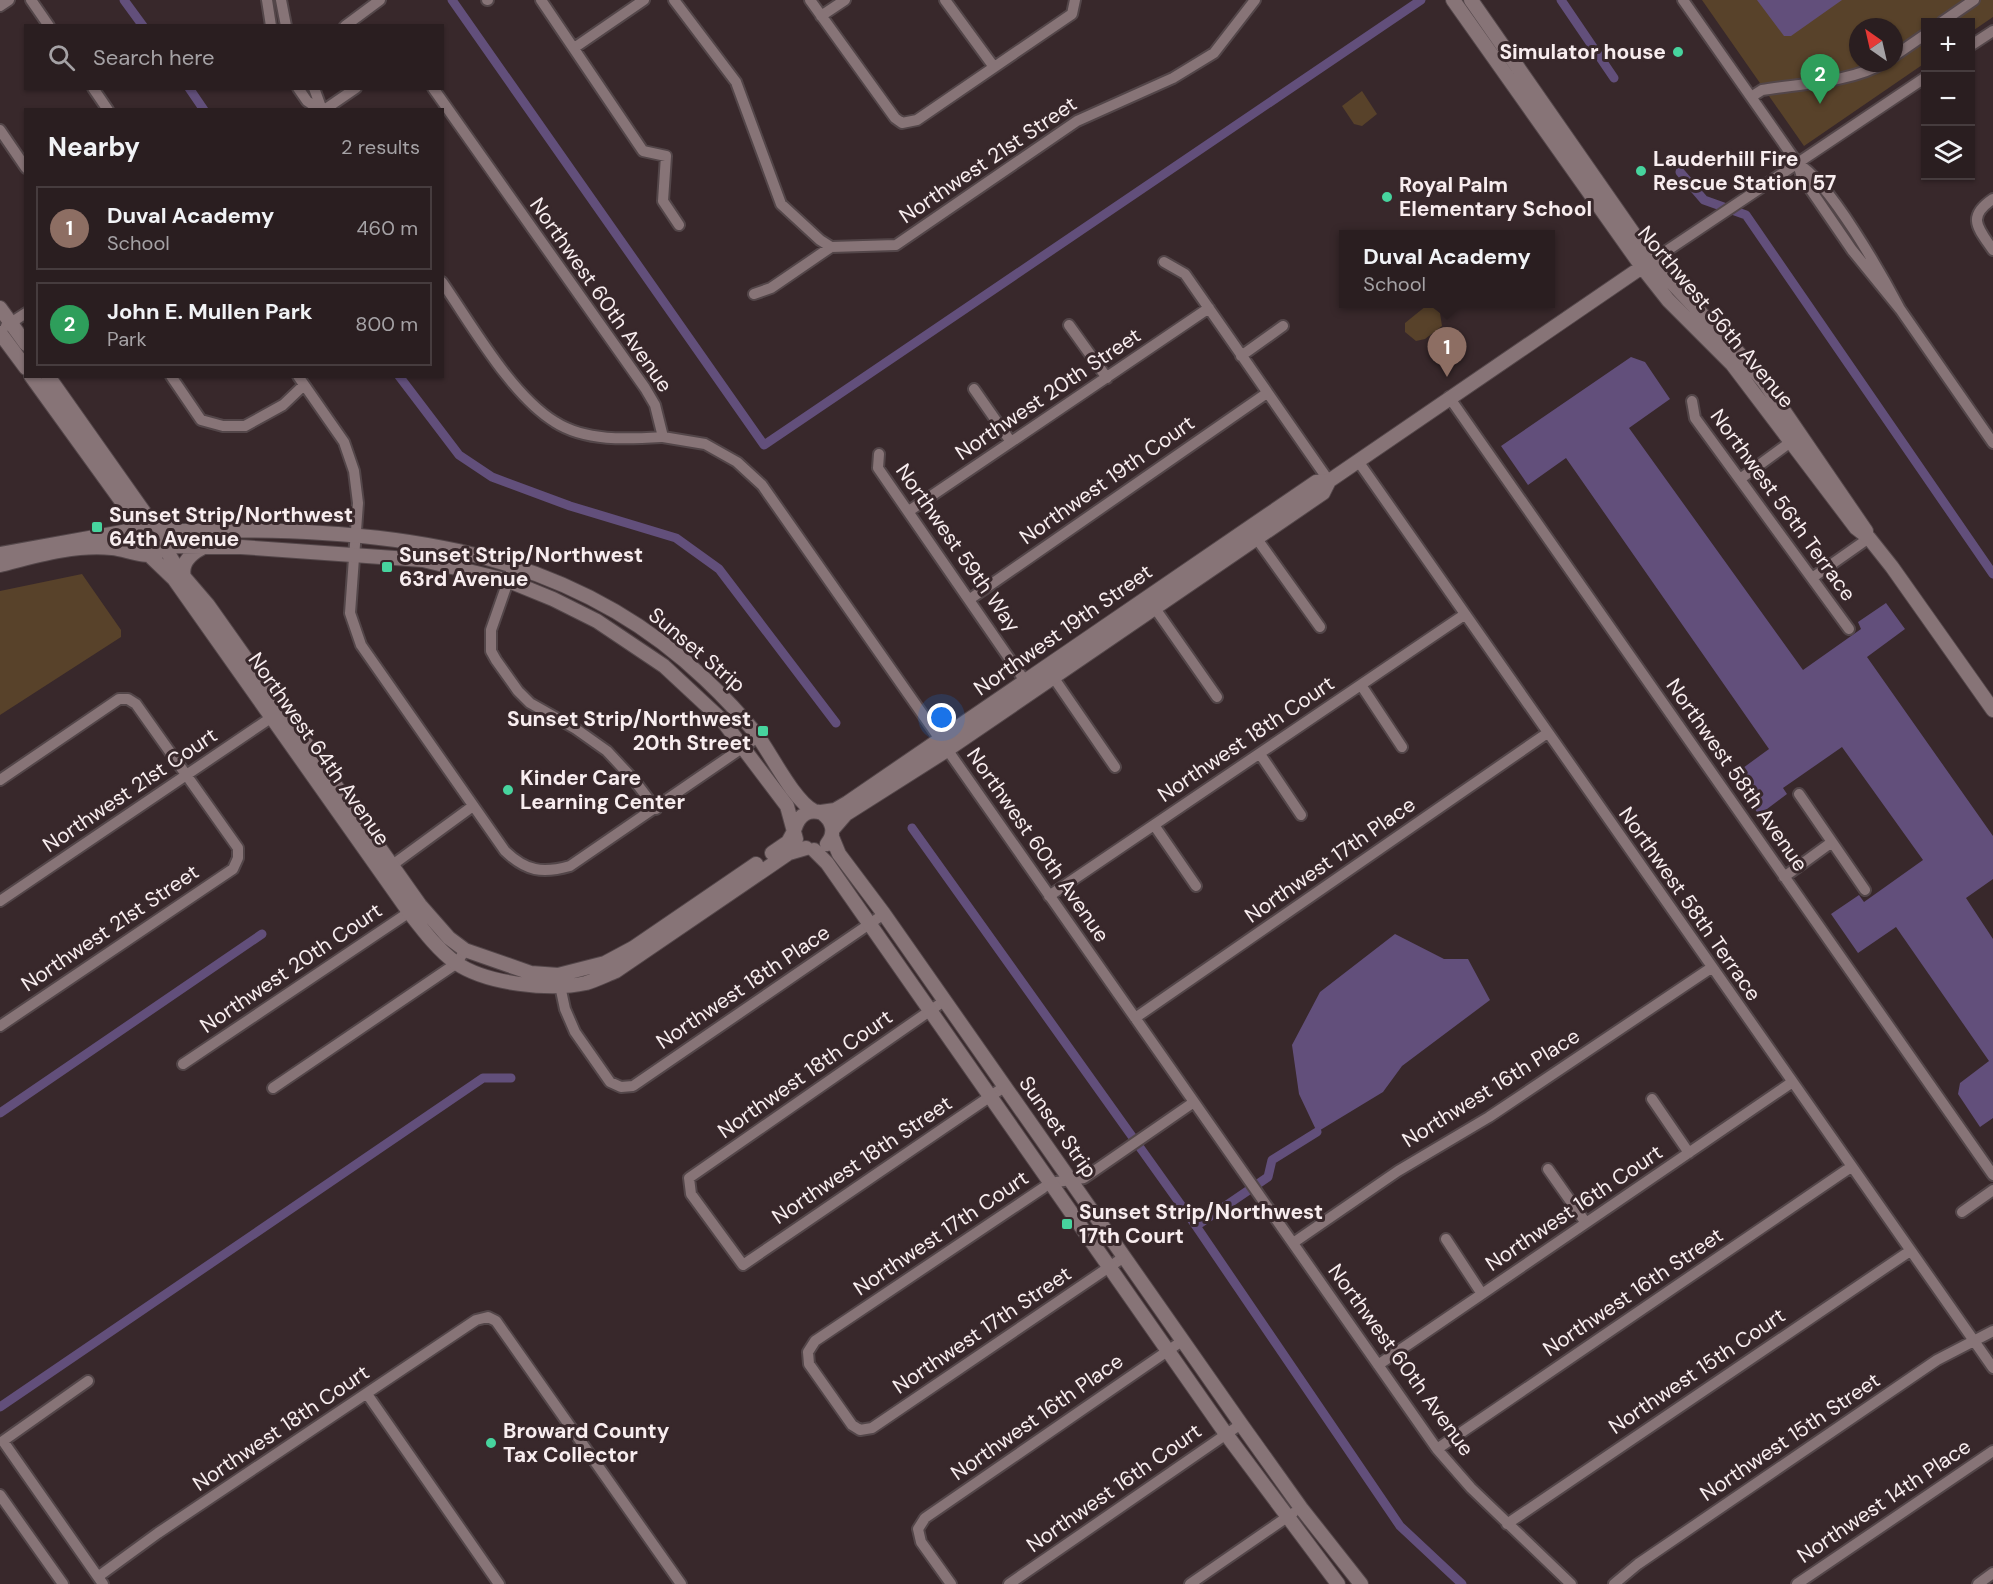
<!DOCTYPE html>
<meta charset="utf-8">
<style>
body{margin:0;font-family:"DM Sans",sans-serif;background:#322729;color:#f1f3f6}
.controls{position:absolute;right:18px;top:18px;display:grid;overflow:hidden;border-radius:0px;box-shadow:0 2px 4px #0004}
.controls button{width:54px;height:54px;display:grid;place-items:center;padding:0;border:0;border-bottom:2px solid #463c3e;background:#2a1e20;color:#f1f3f6;font:30px sans-serif}
.compass{position:absolute;left:1849px;top:18px;width:54px;height:54px;border-radius:50%;background:#2a1e20;box-shadow:0 2px 4px #0004;rotate:326deg}
.you{position:absolute;left:942px;top:718px;width:21px;height:21px;margin:-15px;border:4px solid #fff;border-radius:50%;background:#1a73e8;box-shadow:0 0 0 9px #1a73e833}
.badge{display:grid;place-items:center;width:39px;height:39px;border-radius:50%;background:#1a73e8;color:#fff;font-size:20px;font-weight:700}
.pin{position:absolute;translate:-50% -50px;filter:drop-shadow(0 2px 3px #0008)}
.pin::after{content:'';position:absolute;top:32px;width:21px;height:18px;background:inherit;clip-path:polygon(0 0,100% 0,50% 100%)}
.popup{position:absolute;left:1339px;top:230px;width:216px;height:78px;box-sizing:border-box;display:grid;place-content:center;border-radius:0px;background:#2a1e20;filter:drop-shadow(0 2px 4px #0005);font-size:20px;white-space:nowrap;color:#a5a2a5}
.popup b{font-size:22px;color:#f1f3f6}
.popup::after{content:'';position:absolute;left:50%;top:100%;margin-left:-12px;border:12px solid transparent;border-top-color:#2a1e20}
.list{margin:0;padding:0;list-style:none}
h2{display:flex;justify-content:space-between;align-items:center;height:78px;margin:0;padding:0 24px;font-size:26px}
h2 small{font-size:20px;font-weight:400;color:#a5a2a5}
.list li{display:grid;grid-template-columns:39px 1fr auto;gap:18px;align-items:center;box-sizing:border-box;height:84px;margin:0 12px 12px;padding:0 12px;border:2px solid #463c3e;border-radius:0px}
.list b{display:block;font-size:22px;white-space:nowrap}
.list p{margin:0;font-size:20px;white-space:nowrap;color:#a5a2a5}
.list em{font-size:20px;font-style:normal;color:#a5a2a5}
.icon{flex:none;width:33px;height:33px;fill:none;stroke:currentColor;stroke-width:2;stroke-linecap:round;stroke-linejoin:round}
.map{position:relative;flex:none;width:1993px;height:1584px;overflow:hidden}
.search{position:absolute;background:#2a1e20;box-shadow:0 2px 4px #0004;left:24px;top:24px;width:420px;height:66px;display:flex;align-items:center;gap:15px;box-sizing:border-box;padding:0 21px;border-radius:0px;color:#a5a2a5;font-size:22px}
.panel{position:absolute;background:#2a1e20;box-shadow:0 2px 4px #0004;left:24px;top:108px;width:420px;height:270px;border-radius:0px}
.map>svg:first-child{display:block}
.green{fill:#58422a;fill-rule:evenodd}
.water{fill:#624f7b}
.lines{fill:none;stroke-linecap:round;stroke-linejoin:round}
.canal{stroke:#624f7b;stroke-width:9}
.minor-casing{stroke:#534649;stroke-width:14}
.tertiary-casing{stroke:#534649;stroke-width:16}
.minor{stroke:#877477;stroke-width:10}
.tertiary{stroke:#877477;stroke-width:14}
.poi-dot{fill:#47d49e;stroke:#38282b;stroke-width:2}
.labels{text-anchor:middle;dominant-baseline:central;stroke-width:6;stroke-linejoin:round;paint-order:stroke}
.poi-label{font-size:21px;font-weight:bold;fill:#f8edef;stroke:#38282b;text-anchor:start}
.street-label{font-size:21px;fill:#f8edef;stroke:#38282b}
</style>
<div class="map">
<svg width="1993" height="1584" viewBox="0 0 1993 1584">
<rect width="100%" height="100%" fill="#38282b"/>
<!-- green -->
<path class="green" d="M1702,0H1993V17L1971,32L1970,22H1926L1925,63L1804,146ZM1858,27H1894V63H1858Z
M1362,91L1377,114L1362,126L1354,124L1342,106Z
M1426,306L1432,307L1440,313L1442,326L1425,339L1416,341L1405,332V323Z
M82,574L121,630V637L0,715V591Z"/>
<!-- water -->
<path class="water" d="M1757,0H1842L1791,36H1784Z
M1631,357L1645,362L1670,399L1629,428L1803,670L1861,629L1858,622L1886,603L1905,629L1867,657L1993,836V879L1966,898L1993,939V1118L1980,1127L1958,1094L1960,1083L1989,1061L1896,927L1858,953L1831,914L1859,895L1864,902L1923,860L1842,747L1783,788L1787,794L1759,815L1732,776L1769,749L1566,458L1528,485L1501,446Z
M1395,934L1444,959H1468L1490,1000L1402,1066L1383,1092L1317,1132L1299,1094L1292,1045L1320,992Z"/>
<g class="lines">
<!-- canal -->
<path class="canal" d="M124,0L143,26
M452,0L764,445L1421,0
M1561,0L1614,78
M189,88L204,110
M1680,172L1704,200L1746,215L1993,574
M399,376L459,455L492,477L570,506L676,538L719,569L836,723
M912,828L1196,1226L1400,1526L1462,1584
M0,1113L262,934
M1196,1226L1268,1177L1272,1160L1317,1132
M0,1407L483,1078H511"/>
<defs>
<path id="minor" d="M31,0L49,26
M267,0L271,26
M281,0L286,26
M487,0H488
M541,0L643,151L666,156L663,201L679,225
M674,0L736,82L781,204L820,240L831,247
M810,0L895,118L902,123L917,120L1072,14L1075,0
M945,0L994,67
M1683,0L1798,164L1802,177L1852,250L1900,309C1882,275 1829,181 1798,164
M0,6L9,0
M821,16L845,0
M1942,22L1974,0
M345,26L380,0
M1970,46L1993,31
M574,48L644,0
M1894,56L1926,34
M93,88L108,110
M298,88L307,101L320,110
M314,88L322,110
M433,88L645,388L655,405L663,437L705,444L737,462L762,485L1437,1449L1471,1488L1571,1584
M1751,97L1762,90C1797,84 1853,82 1883,63
M324,110L356,88
M0,130L26,168
M1993,199C1966,217 1978,228 1993,250
M1164,262L1185,274L1329,481
M1647,264L1926,77
M442,282C472,325 511,395 555,422C586,442 629,439 663,437
M754,294L771,288L831,247L896,245L1077,121L1173,78L1214,53L1255,0
M1900,309L1993,443
M1069,325L1107,378
M6,326L26,313
M1241,356L1283,326
M171,376L201,420L223,426H245L283,405L304,385
M298,376L344,442L354,471L358,503L350,613L361,645L505,851C526,871 542,874 570,866L758,737
M974,389L1011,442
M1449,397L1993,1175
M1692,401L1695,418L1849,629
M879,454L878,468L1029,687
M1358,461L1993,1368
M1740,479L1796,438
M909,511L1209,308
M1252,532L1320,627
M514,564L491,630V651L496,660L518,691L530,703L576,729L607,751L634,780L656,809
M1812,578L1869,538
M970,599L1267,393
M1152,604L1217,697
M1049,671L1115,767
M1361,685L1402,747
M1260,754L1301,815
M0,780L119,699H128L136,704L238,848V858L233,869L0,1026
M1799,794L1865,890
M1154,825L1196,886
M391,866L473,806
M1784,877L1832,842
M1049,896L1464,615
M0,901L278,713
M559,981L565,1009L575,1032L610,1082L621,1087L633,1086L884,914
M944,1001L689,1178L691,1194L743,1265L1004,1087
M1135,1018L1546,734
M183,1064L414,909
M273,1088L457,963L465,950
M1652,1099L1689,1153
M1548,1169L1586,1223
M1962,1212L1993,1190
M1446,1239L1482,1294
M1293,1243L1398,1171L1489,1117L1711,968
M1124,1257L872,1428L860,1430L852,1425L809,1364L808,1352L815,1341L1043,1188L1050,1183L1084,1178L1194,1102
M1378,1365L1791,1083
M88,1381L3,1441L103,1584
M367,1394L499,1584
M1437,1449L1851,1167
M0,1495L63,1584
M1507,1524L1910,1251
M99,1576L158,1533L476,1320L488,1317L496,1321L681,1584
M951,1584L921,1542L918,1529L925,1518L1182,1341
M1009,1584L1241,1424
M1190,1584L1293,1513
M1614,1584L1638,1564L1937,1360L1993,1331
M1797,1584L1993,1451
M1978,1584L1993,1573"/>
<path id="tertiary" d="M1453,0L1642,267L1668,300L1732,364L1856,528L1869,538L1892,567L1993,710
M1471,0L1652,260C1688,303 1729,339 1764,382L1866,531
M0,308L26,344
M0,333L26,368
M31,376L130,513L131,534
M48,376L151,522
M160,527L181,531C371,527 560,540 705,679C723,696 741,715 757,735C771,754 794,801 814,811
M164,546L178,570L208,605L420,905L449,938L465,950L531,973L558,975L605,963L633,948L756,864
M164,546L241,547L423,560L509,581L553,599L597,621L664,666L722,720L787,806L796,839
M0,554L128,531C143,524 154,515 164,534
M150,556L174,579L409,912C423,930 438,950 456,963C487,984 550,991 586,983C596,980 606,975 616,971L789,853L806,848
M0,565C35,556 75,544 112,548C126,549 144,559 157,553
M184,577C180,562 193,552 206,546
M821,812L835,810L847,803L1316,482L1329,481L1642,267
M795,828C799,815 809,808 822,813C833,821 836,833 827,844
M833,829L846,814L947,750L1323,493L1329,481
M832,837L839,854L884,914L1241,1424L1301,1508L1361,1584
M814,850L827,863L1226,1434L1338,1584
M772,853L788,842L794,831"/>
</defs>
<!-- minor casing -->
<use href="#minor" class="minor-casing"/>
<!-- tertiary casing -->
<use href="#tertiary" class="tertiary-casing"/>
<!-- minor -->
<use href="#minor" class="minor"/>
<!-- tertiary -->
<use href="#tertiary" class="tertiary"/>
</g>
<!-- markers -->
<g class="poi-dot">
<circle cx="1678" cy="52" r="6"/>
<circle cx="1641" cy="171" r="6"/>
<circle cx="1387" cy="197" r="6"/>
<rect x="91" y="521" width="12" height="12" rx="3"/>
<rect x="381" y="561" width="12" height="12" rx="3"/>
<rect x="757" y="725" width="12" height="12" rx="3"/>
<circle cx="508" cy="790" r="6"/>
<rect x="1061" y="1218" width="12" height="12" rx="3"/>
<circle cx="491" cy="1443" r="6"/>
</g>
<g class="labels">
<!-- poi labels -->
<g class="poi-label">
<text x="1666" y="52" text-anchor="end">Simulator house</text>
<text x="1653" y="159">Lauderhill Fire<tspan x="1653" dy="24">Rescue Station 57</tspan></text>
<text x="1399" y="185">Royal Palm<tspan x="1399" dy="24">Elementary School</tspan></text>
<text x="109" y="515">Sunset Strip/Northwest<tspan x="109" dy="24">64th Avenue</tspan></text>
<text x="399" y="555">Sunset Strip/Northwest<tspan x="399" dy="24">63rd Avenue</tspan></text>
<text x="751" y="719" text-anchor="end">Sunset Strip/Northwest<tspan x="751" dy="24">20th Street</tspan></text>
<text x="520" y="778">Kinder Care<tspan x="520" dy="24">Learning Center</tspan></text>
<text x="1079" y="1212">Sunset Strip/Northwest<tspan x="1079" dy="24">17th Court</tspan></text>
<text x="503" y="1431">Broward County<tspan x="503" dy="24">Tax Collector</tspan></text>
</g>
<!-- street labels -->
<g class="street-label">
<text transform="translate(988 160) rotate(-34)">Northwest 21st Street</text>
<text transform="translate(601 295) rotate(55)">Northwest 60th Avenue</text>
<text transform="translate(1716 317) rotate(50)">Northwest 56th Avenue</text>
<text transform="translate(1048 394) rotate(-34)">Northwest 20th Street</text>
<text transform="translate(1107 480) rotate(-35)">Northwest 19th Court</text>
<text transform="translate(1783 505) rotate(54)">Northwest 56th Terrace</text>
<text transform="translate(958 548) rotate(55)">Northwest 59th Way</text>
<text transform="translate(1063 630) rotate(-35)">Northwest 19th Street</text>
<text transform="translate(697 650) rotate(40)">Sunset Strip</text>
<text transform="translate(1246 739) rotate(-34)">Northwest 18th Court</text>
<text transform="translate(319 749) rotate(55)">Northwest 64th Avenue</text>
<text transform="translate(1737 775) rotate(55)">Northwest 58th Avenue</text>
<text transform="translate(130 790) rotate(-34)">Northwest 21st Court</text>
<text transform="translate(1038 845) rotate(55)">Northwest 60th Avenue</text>
<text transform="translate(1330 860) rotate(-35)">Northwest 17th Place</text>
<text transform="translate(1690 904) rotate(55)">Northwest 58th Terrace</text>
<text transform="translate(110 928) rotate(-34)">Northwest 21st Street</text>
<text transform="translate(291 968) rotate(-34)">Northwest 20th Court</text>
<text transform="translate(743 987) rotate(-34)">Northwest 18th Place</text>
<text transform="translate(805 1074) rotate(-35)">Northwest 18th Court</text>
<text transform="translate(1491 1088) rotate(-32)">Northwest 16th Place</text>
<text transform="translate(1058 1127) rotate(55)">Sunset Strip</text>
<text transform="translate(862 1160) rotate(-34)">Northwest 18th Street</text>
<text transform="translate(1574 1208) rotate(-34)">Northwest 16th Court</text>
<text transform="translate(941 1233) rotate(-34)">Northwest 17th Court</text>
<text transform="translate(1633 1292) rotate(-34)">Northwest 16th Street</text>
<text transform="translate(982 1330) rotate(-34)">Northwest 17th Street</text>
<text transform="translate(1401 1360) rotate(54)">Northwest 60th Avenue</text>
<text transform="translate(1697 1371) rotate(-34)">Northwest 15th Court</text>
<text transform="translate(1037 1417) rotate(-35)">Northwest 16th Place</text>
<text transform="translate(281 1428) rotate(-34)">Northwest 18th Court</text>
<text transform="translate(1790 1437) rotate(-34)">Northwest 15th Street</text>
<text transform="translate(1114 1488) rotate(-35)">Northwest 16th Court</text>
<text transform="translate(1884 1501) rotate(-34)">Northwest 14th Place</text>
</g>
</g>
</svg>
<div class="controls">
<button>+</button>
<button>−</button>
<button><svg class="icon" aria-label="layers" viewBox="0 0 24 24"><path d="M12 4l9 5-9 5-9-5zM3 14l9 5 9-5"/></svg></button>
</div>
<svg class="compass" viewBox="-18 -18 36 36"><path d="M0-13l5 13h-10z" fill="#e53935"/><path d="M0 13l5-13h-10z" fill="#a5a2a5"/></svg>
<div class="you"></div>
<div class="pin badge" style="left:1447px;top:377px;background:#8d6e63">1</div>
<div class="popup"><b>Duval Academy</b>School</div>
<div class="pin badge" style="left:1820px;top:104px;background:#2e9e5b">2</div>
<div class="search"><svg class="icon" aria-label="search" viewBox="0 0 24 24"><circle cx="10" cy="10" r="6"/><path d="M15 15l6 6"/></svg>Search here</div>
<section class="panel">
<h2>Nearby<small>2 results</small></h2>
<ul class="list">
<li><span class="badge" style="background:#8d6e63">1</span><div><b>Duval Academy</b><p>School</p></div><em>460 m</em></li>
<li><span class="badge" style="background:#2e9e5b">2</span><div><b>John E. Mullen Park</b><p>Park</p></div><em>800 m</em></li>
</ul>
</section>
</div>
